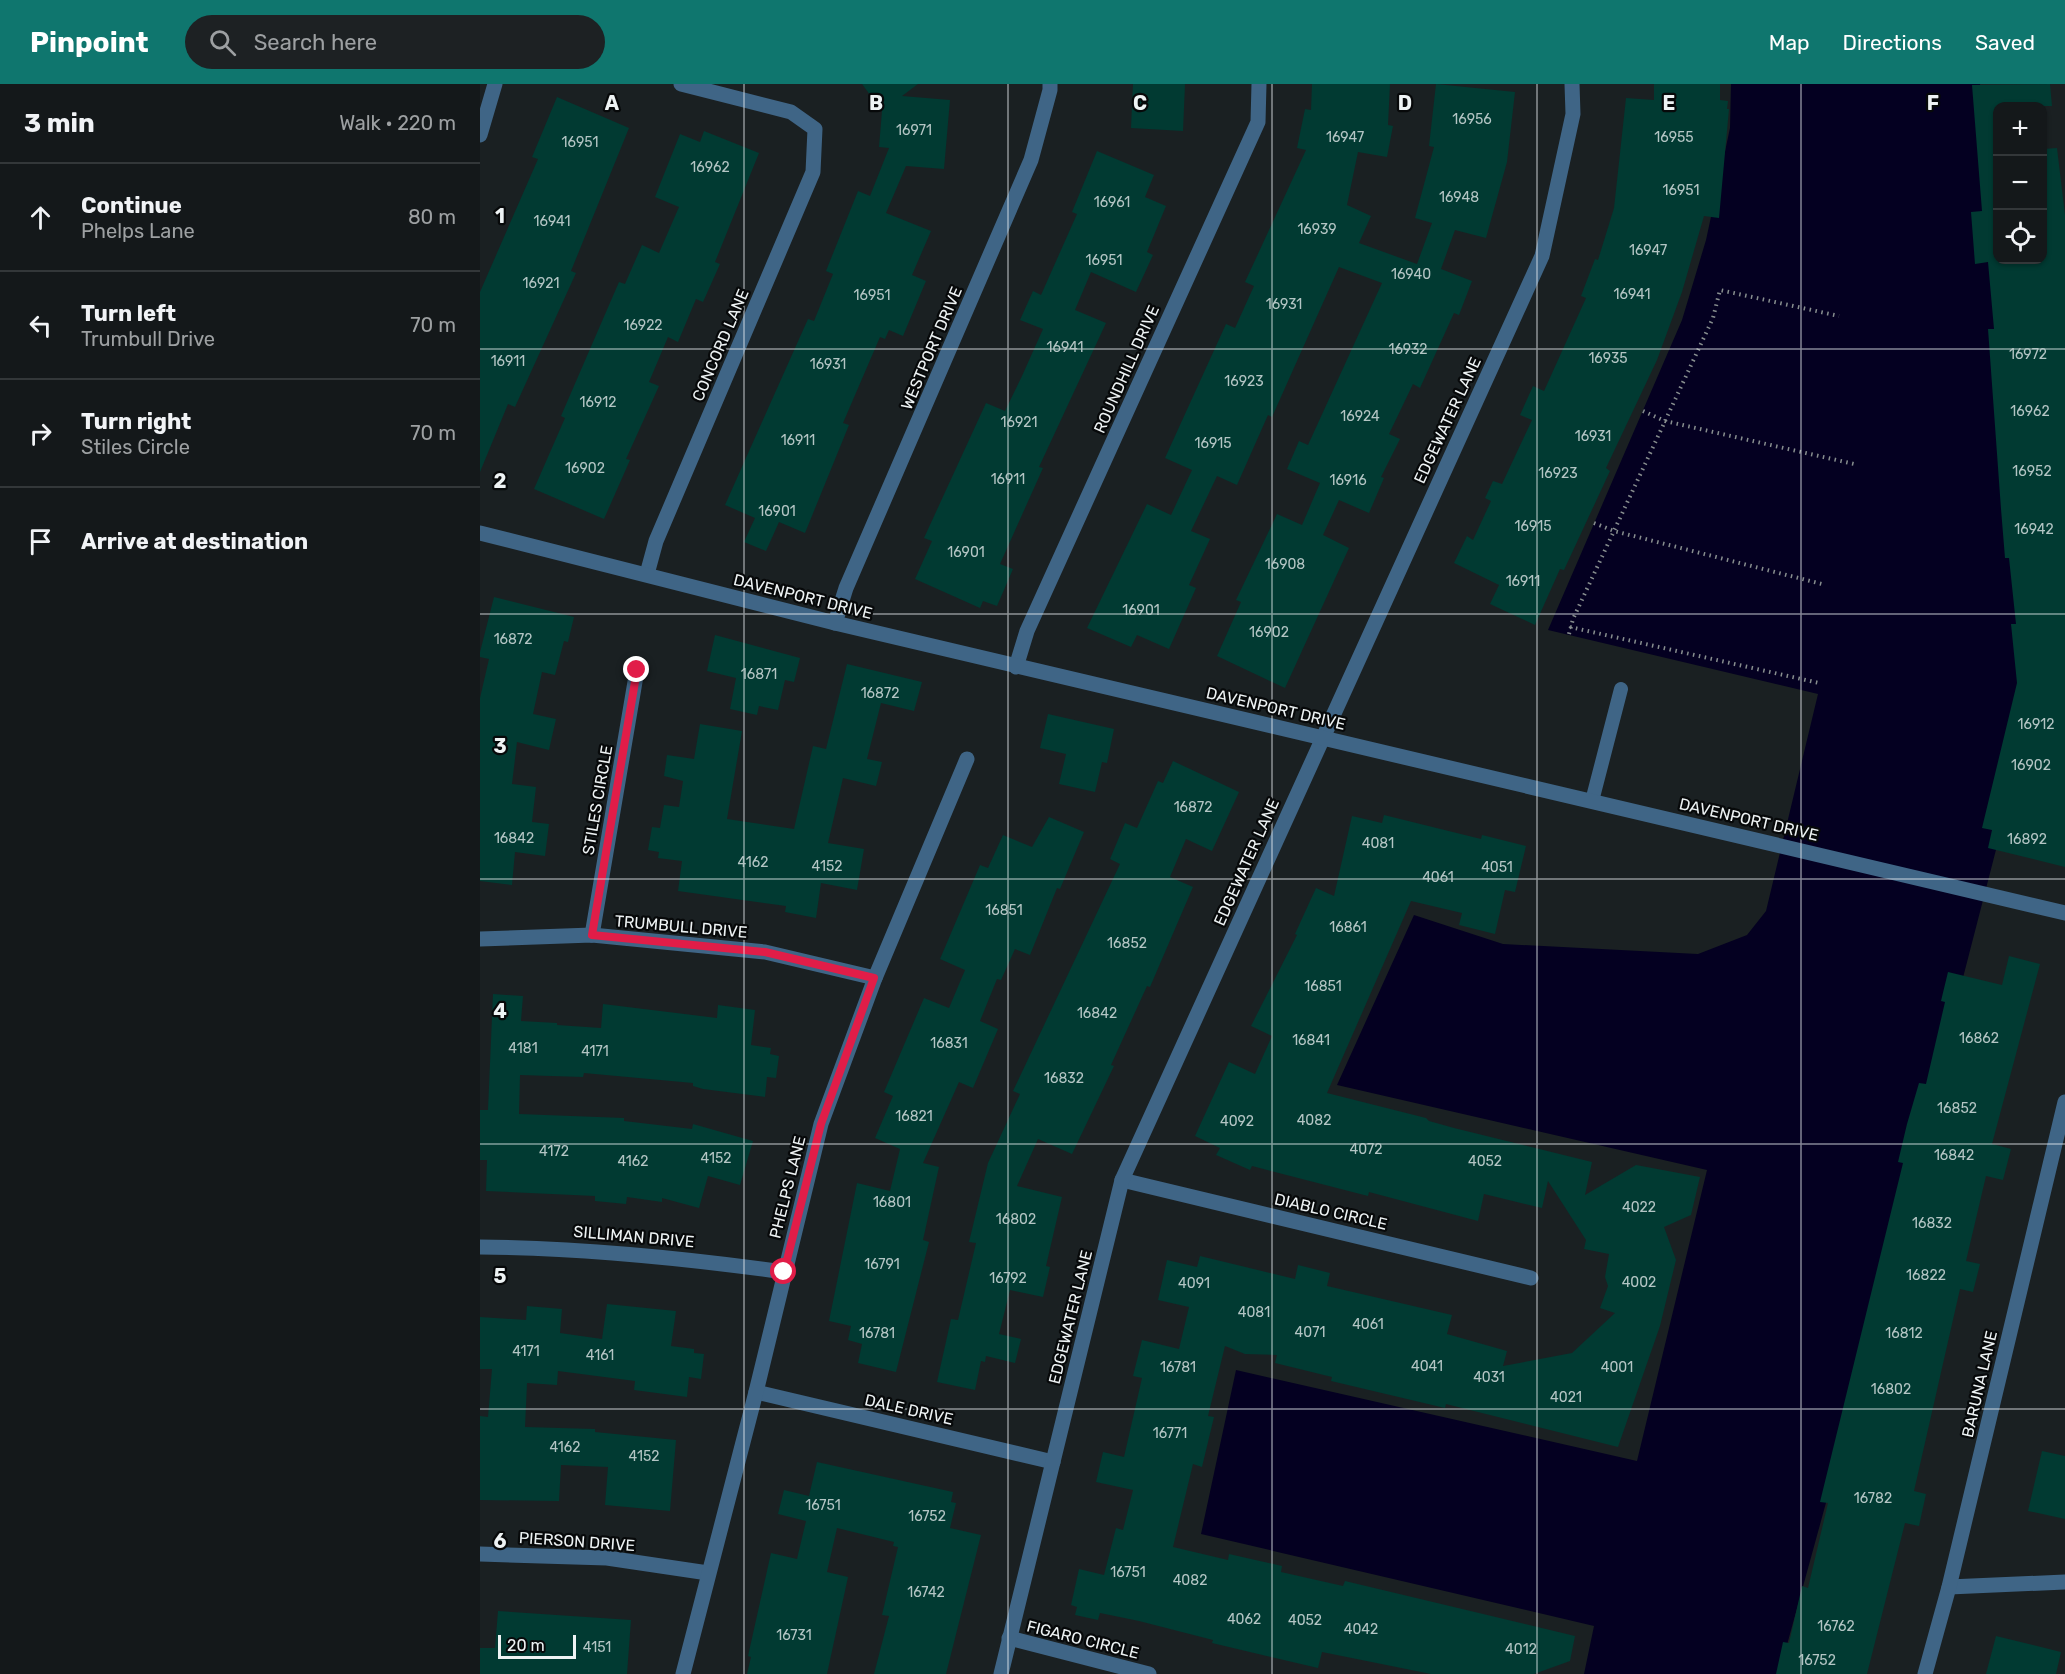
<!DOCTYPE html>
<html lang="en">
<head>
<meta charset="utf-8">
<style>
	body { margin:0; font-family:Rubik,sans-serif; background:#1d2123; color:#f1f3f6 }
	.controls { position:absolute; right:18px; top:18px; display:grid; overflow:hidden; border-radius:12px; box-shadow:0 2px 4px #0004 }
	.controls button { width:54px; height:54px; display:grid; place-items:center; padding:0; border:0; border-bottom:2px solid #333739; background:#14181a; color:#f1f3f6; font:30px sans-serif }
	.scale { position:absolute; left:18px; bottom:15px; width:78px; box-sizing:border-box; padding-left:6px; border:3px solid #eef3f4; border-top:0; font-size:16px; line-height:21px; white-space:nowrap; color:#eef3f4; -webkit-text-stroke:4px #07090a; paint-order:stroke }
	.stop { position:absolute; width:18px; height:18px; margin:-14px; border:4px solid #e11d48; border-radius:50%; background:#fff }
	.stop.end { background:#e11d48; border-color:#fff; box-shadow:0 2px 6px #0008 }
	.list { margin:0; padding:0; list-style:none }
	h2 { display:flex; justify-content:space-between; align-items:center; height:78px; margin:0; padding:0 24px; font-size:26px }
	h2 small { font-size:20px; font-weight:400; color:#9da0a2 }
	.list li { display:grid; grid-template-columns:39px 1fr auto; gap:18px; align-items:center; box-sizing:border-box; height:108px; padding:0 24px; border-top:2px solid #333739 }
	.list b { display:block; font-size:22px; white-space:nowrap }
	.list p { margin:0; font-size:20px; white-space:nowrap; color:#9da0a2 }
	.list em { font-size:20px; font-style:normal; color:#9da0a2 }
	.icon { flex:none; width:33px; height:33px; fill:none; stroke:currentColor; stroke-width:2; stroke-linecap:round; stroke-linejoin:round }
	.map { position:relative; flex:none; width:1585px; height:1590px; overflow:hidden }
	header { display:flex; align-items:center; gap:36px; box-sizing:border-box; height:84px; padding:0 30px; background:#0f766e; color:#fff }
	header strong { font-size:28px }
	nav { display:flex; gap:33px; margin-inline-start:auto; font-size:21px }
	.search { width:420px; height:54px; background:#1d2123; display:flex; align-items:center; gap:15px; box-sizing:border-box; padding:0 21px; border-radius:33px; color:#9da0a2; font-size:22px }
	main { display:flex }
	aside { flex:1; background:#14181a }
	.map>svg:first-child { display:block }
	.water { fill:#040021 }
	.building { fill:#013a32 }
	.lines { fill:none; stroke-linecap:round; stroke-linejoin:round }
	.path { stroke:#888e8f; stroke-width:4; stroke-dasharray:1.5 4.5; stroke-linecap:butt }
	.service { stroke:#3f6586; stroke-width:14 }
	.minor { stroke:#3f6586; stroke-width:15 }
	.tertiary { stroke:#3f6586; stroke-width:15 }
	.route { stroke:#e11d48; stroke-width:8 }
	.grid { fill:none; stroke:#eef3f4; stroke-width:1.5; stroke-opacity:0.55 }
	.labels { text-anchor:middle; stroke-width:4.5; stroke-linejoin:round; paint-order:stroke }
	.number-label { font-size:14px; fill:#b3c5c4 }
	.street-label { font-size:16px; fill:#eef3f4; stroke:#07090a }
	.grid-label { font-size:20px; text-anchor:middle; font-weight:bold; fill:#eef3f4; stroke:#07090a; stroke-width:4.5; stroke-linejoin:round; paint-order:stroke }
</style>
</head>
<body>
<header>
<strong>Pinpoint</strong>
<div class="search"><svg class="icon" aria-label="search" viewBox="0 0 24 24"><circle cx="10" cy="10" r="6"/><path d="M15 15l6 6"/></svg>Search here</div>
<nav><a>Map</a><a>Directions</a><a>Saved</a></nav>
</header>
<main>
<aside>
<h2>3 min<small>Walk · 220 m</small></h2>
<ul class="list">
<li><svg class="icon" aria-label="ahead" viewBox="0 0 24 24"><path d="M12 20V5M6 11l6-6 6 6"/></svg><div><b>Continue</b><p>Phelps Lane</p></div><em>80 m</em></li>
<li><svg class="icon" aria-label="left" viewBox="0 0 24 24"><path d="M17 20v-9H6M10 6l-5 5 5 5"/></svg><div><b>Turn left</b><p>Trumbull Drive</p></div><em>70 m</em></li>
<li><svg class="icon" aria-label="right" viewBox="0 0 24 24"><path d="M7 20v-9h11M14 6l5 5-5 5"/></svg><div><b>Turn right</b><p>Stiles Circle</p></div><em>70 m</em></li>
<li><svg class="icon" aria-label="arrive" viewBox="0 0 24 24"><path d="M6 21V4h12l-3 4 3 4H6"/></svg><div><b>Arrive at destination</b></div></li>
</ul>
</aside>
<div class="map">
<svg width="1585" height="1590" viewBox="0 0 1585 1590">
	<rect width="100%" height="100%" fill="#1a2022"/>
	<path class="water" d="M1251,0H1500L1558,603L1372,1324L1299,1590H1104L1114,1542L721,1450L756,1286L1157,1377L1227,1086L857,1001L934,831L1023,860L1218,870L1267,851L1286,827L1338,610L1068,546L1202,236L1226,156L1250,44Z"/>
	<g class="building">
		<path d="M382,0H438L422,12L470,16L464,85L426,82L406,129L451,147L432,191L446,197L423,252L409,246L405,255L400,253L363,339L369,341L325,449L299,438L286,467L264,458L275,434L245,421L328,235L334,237L353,190L346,187L378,107L390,112L409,64L399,63L402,27Z"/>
		<path d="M653,0H705L703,47L651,44Z"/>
		<path d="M832,0H910L908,41L913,42L907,73L878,68L867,121L891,132L879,159L937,180L952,139L935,134L954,63L949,62L956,0L1035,8L1027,78L1006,154L975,146L961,185L992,197L979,231L974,229L940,304L933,300L909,350L920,355L901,393L904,394L889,429L859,416L843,451L869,464L805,604L737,572L761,518L756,516L797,430L822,441L840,399L807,385L819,357L828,361L902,199L859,183L792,333L788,331L757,401L737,392L711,447L730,455L709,501L716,504L689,565L657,551L651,563L607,544L667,420L691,431L712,386L685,374L746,240L755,244L774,202L765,198L826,66L817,64L825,25L831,26Z"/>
		<path d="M1174,0H1240V16L1248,17L1247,25H1249L1239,134L1224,132L1202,208L1177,276L1126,384L1130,387L1084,486L1080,485L1055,541L1010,520L1019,501L974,479L987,452L993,456L1011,417L1005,414L1013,397L1022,400L1052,336L1040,331L1053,302L1064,307L1106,214L1101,212L1115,175L1118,176L1134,124L1146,14L1174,16Z"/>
		<path d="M1570,0L1572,22H1518V176H1563V65L1577,64L1585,131V783L1508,764L1512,746L1502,744L1537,599L1531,540H1536L1529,474H1525L1521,425L1508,245H1514L1508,178L1495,180L1491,128L1502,127L1492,1Z"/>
		<path d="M77,13L149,44L91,187L96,189L35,323L28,320L0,388V208L58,75L52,73Z"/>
		<path d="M224,47L279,69L235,178L240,180L223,218L216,215L198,258L188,253L169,298L179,302L146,375L150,376L124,435L54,405L85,334L81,332L139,198L145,200L162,161L179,169L199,123L175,113L200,50L220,58Z"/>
		<path d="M617,67L674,91L665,113L686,122L667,168L673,171L656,208L611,188L595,226L626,239L559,383L563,384L520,480L533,485L517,522L503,517L500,524L435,495L452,457L444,454L506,319L525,327L542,292L563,245L540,236L553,207L561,211L597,130L592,128Z"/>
		<path d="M14,513L94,533L88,558L84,557L75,591L62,588L53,630L76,635L69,666L37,658L32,700L56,703L52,738L69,740L65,772L35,768L32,801L0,797V614L9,575L0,573V568Z"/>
		<path d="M235,551L320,574L314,598L305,596L298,626L279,622L277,631L250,625L256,594L227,587Z"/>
		<path d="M367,580L442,598L434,627L401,619L387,675L402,678L396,702L363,694L348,759L384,765L377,806L341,799L336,834L305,828L306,822L198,807L202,777L178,774L179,768L168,766L172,743L180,744L184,721L199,723L203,697L184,692L187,671L214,675L220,640L262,647L247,735L314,745L333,662L346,665Z"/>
		<path d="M568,630L634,645L627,679L622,678L615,708L579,700L586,670L560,664Z"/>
		<path d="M693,677L759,708L732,767L706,755L690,793L713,803L670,903L667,902L631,981L634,982L592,1070L558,1055L537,1102L582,1113L566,1182L570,1183L563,1213L530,1206L519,1250L541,1255L535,1279L506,1272L505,1278L501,1277L495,1306L457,1298L471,1235L478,1236L496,1159L489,1158L508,1079L540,1010L533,1007L640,780L630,775L645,739L657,744L678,697L683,699Z"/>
		<path d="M904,731L1001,755L1002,751L1046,762L1035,808L1025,806L1015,850L979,841L982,829L931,817L847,1009L946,1034L949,1037L974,1044L1112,1078L1105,1111L1156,1081L1220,1093L1211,1131L1184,1143L1196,1176L1180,1242L1138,1363L966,1320L965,1324L851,1297L852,1293L795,1279L797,1271L765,1270L745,1262L728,1332L734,1333L722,1383L713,1380L693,1463L748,1476L749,1470L802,1482L801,1488L863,1502L865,1497L1095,1552L1090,1577L1054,1590H951L842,1568L838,1584L732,1559L733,1556L659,1537L620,1529L618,1536L595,1531L597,1523L591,1521L599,1485L624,1491L636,1444L643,1446L653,1406L616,1398L623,1368L644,1373L662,1294L653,1292L662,1256L699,1265L709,1223L678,1216L687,1176L717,1183L720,1172L815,1195L818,1181L850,1189L847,1202L972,1231L967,1250L1027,1267L1023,1282L1092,1269L1135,1229L1120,1224L1128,1202L1125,1193L1129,1170L1104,1165L1106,1156L1068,1097L1062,1124L1004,1110L998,1137L889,1108L888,1112L772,1082L770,1086L736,1071L740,1064L715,1052L749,978L775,990L792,952L771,942L817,851L815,850L836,804L854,812L872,732L902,739Z"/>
		<path d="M569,733L604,748L580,805L577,804L550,871L535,865L521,896L517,895L500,937L518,945L493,1004L479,998L443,1079L459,1083L443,1156L449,1158L416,1288L378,1279L382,1260L368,1256L371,1242L349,1237L377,1099L410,1107L420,1065L395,1054L413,1012L404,1008L444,914L469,924L485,886L460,875L500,781L508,784L523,751L552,763Z"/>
		<path d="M1529,872L1560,880L1512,1060L1531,1065L1523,1096L1506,1092L1486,1177L1500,1180L1493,1208L1480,1205L1434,1407L1446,1410L1439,1442L1425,1439L1387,1590H1296L1303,1558L1309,1559L1322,1502L1328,1504L1348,1419L1340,1418L1423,1079L1418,1078L1427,1040L1439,999L1446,1000L1465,918L1461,917L1468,888L1522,901Z"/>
		<path d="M13,910L43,912L41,937L77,939V941L121,944L123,920L237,934L238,921L275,926L271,961L291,964L290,970L299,972L296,994L287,993L285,1013L223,1005L213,1002V999L104,989L103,993L40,991L39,1030L144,1034V1037L212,1045L213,1040L273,1057L260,1101L228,1092L219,1124L182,1114V1118L147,1113L146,1120L115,1117V1112L6,1107L7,1076H0V1026H8Z"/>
		<path d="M127,1220L196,1227L191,1262L214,1265V1269L224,1270L221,1295L209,1293L207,1313L154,1306L155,1297L78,1287L77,1301L47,1299L45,1343L115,1345V1348L196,1356L190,1427L125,1421L128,1383L81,1381L79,1417L0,1416V1332L8,1333L12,1285H0V1233L46,1236L47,1222L82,1225L80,1249L122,1255Z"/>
		<path d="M1562,1367L1585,1372V1435L1548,1427Z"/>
		<path d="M337,1378L473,1408L471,1418L476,1419L470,1444L501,1451L466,1590H394L409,1532L402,1531L418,1463L413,1462L414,1458L357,1444L347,1488L368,1493L347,1590H267L271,1573L268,1572L291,1469L317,1475L326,1437L298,1430L304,1406L329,1412Z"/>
		<path d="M18,1527L151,1536L147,1590H0V1564H15Z"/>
		<path d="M1516,1552L1581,1568L1576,1590H1506Z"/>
	</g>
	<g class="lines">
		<g class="path">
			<path d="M1163,327L1185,337L1374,380"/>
			<path d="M1114,439L1134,447L1342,500"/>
			<path d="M1090,543L1339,599"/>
			<path d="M1089,550L1093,535L1233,234L1240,206L1359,232"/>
		</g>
		<path class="service" d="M1112,717L1141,605"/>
		<g class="minor">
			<path d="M0,51L15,0"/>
			<path d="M167,490L176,457L333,88L335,45L311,28L201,0"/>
			<path d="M355,539L366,504L551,76L570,6V0"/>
			<path d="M536,583L547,547L778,38L779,0"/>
			<path d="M112,851L157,586"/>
			<path d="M0,855L112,851L285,868L395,894"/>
			<path d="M642,1096L1051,1194"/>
			<path d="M0,1163C103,1164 203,1174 304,1188"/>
			<path d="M276,1308L573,1378"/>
			<path d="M0,1470L127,1474L228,1489"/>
			<path d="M1469,1503L1585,1498"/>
			<path d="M529,1554L669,1590"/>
			<path d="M203,1590L276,1308L341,1040L395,894L487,675"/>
			<path d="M521,1590L642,1096L1062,172L1093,30L1092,0"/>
			<path d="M1445,1590L1469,1503L1585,1018"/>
		</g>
		<path class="tertiary" d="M0,449L355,539L1585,829"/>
	</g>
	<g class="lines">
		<path class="route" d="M157,586L112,851L285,868L394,894L341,1040L304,1188"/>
	</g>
	<path class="grid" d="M264,0V1590M528,0V1590M792,0V1590M1057,0V1590M1321,0V1590M0,265H1585M0,530H1585M0,795H1585M0,1060H1585M0,1325H1585"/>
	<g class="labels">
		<g class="number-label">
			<text x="992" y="40">16956</text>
			<text x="434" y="51">16971</text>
			<text x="865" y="58">16947</text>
			<text x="1194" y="58">16955</text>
			<text x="100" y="63">16951</text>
			<text x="230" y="88">16962</text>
			<text x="1201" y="111">16951</text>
			<text x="979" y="118">16948</text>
			<text x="632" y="123">16961</text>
			<text x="72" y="142">16941</text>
			<text x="837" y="150">16939</text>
			<text x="1168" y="171">16947</text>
			<text x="624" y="181">16951</text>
			<text x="931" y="195">16940</text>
			<text x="61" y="204">16921</text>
			<text x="1152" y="215">16941</text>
			<text x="392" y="216">16951</text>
			<text x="804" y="225">16931</text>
			<text x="163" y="246">16922</text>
			<text x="585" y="268">16941</text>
			<text x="928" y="270">16932</text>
			<text x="1548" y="275">16972</text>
			<text x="1128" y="279">16935</text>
			<text x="28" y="282">16911</text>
			<text x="348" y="285">16931</text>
			<text x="764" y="302">16923</text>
			<text x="118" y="323">16912</text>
			<text x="1550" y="332">16962</text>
			<text x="880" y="337">16924</text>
			<text x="539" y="343">16921</text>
			<text x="1113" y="357">16931</text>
			<text x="318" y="361">16911</text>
			<text x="733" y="364">16915</text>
			<text x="105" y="389">16902</text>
			<text x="1552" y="392">16952</text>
			<text x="1078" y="394">16923</text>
			<text x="528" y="400">16911</text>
			<text x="868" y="401">16916</text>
			<text x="297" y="432">16901</text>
			<text x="1053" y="447">16915</text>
			<text x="1554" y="450">16942</text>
			<text x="486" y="473">16901</text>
			<text x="805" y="485">16908</text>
			<text x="1043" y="502">16911</text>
			<text x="661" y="531">16901</text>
			<text x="789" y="553">16902</text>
			<text x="33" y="560">16872</text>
			<text x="279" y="595">16871</text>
			<text x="400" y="614">16872</text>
			<text x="1556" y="645">16912</text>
			<text x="1551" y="686">16902</text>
			<text x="713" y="728">16872</text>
			<text x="34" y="759">16842</text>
			<text x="1547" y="760">16892</text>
			<text x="898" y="764">4081</text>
			<text x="273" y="783">4162</text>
			<text x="347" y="787">4152</text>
			<text x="1017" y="788">4051</text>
			<text x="958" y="798">4061</text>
			<text x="524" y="831">16851</text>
			<text x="868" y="848">16861</text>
			<text x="647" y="864">16852</text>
			<text x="843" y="907">16851</text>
			<text x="617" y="934">16842</text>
			<text x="1499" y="959">16862</text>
			<text x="831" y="961">16841</text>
			<text x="469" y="964">16831</text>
			<text x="43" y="969">4181</text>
			<text x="115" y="972">4171</text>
			<text x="584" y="999">16832</text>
			<text x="1477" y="1029">16852</text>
			<text x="434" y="1037">16821</text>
			<text x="834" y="1041">4082</text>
			<text x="757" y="1042">4092</text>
			<text x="886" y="1070">4072</text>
			<text x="74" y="1072">4172</text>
			<text x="1474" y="1076">16842</text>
			<text x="236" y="1079">4152</text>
			<text x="153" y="1082">4162</text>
			<text x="1005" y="1082">4052</text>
			<text x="412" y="1123">16801</text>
			<text x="1159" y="1128">4022</text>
			<text x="536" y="1140">16802</text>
			<text x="1452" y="1144">16832</text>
			<text x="402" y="1185">16791</text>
			<text x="1446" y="1196">16822</text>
			<text x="528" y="1199">16792</text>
			<text x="1159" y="1203">4002</text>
			<text x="714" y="1204">4091</text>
			<text x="774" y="1233">4081</text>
			<text x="888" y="1245">4061</text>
			<text x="830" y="1253">4071</text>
			<text x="397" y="1254">16781</text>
			<text x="1424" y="1254">16812</text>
			<text x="46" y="1272">4171</text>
			<text x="120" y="1276">4161</text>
			<text x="947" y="1287">4041</text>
			<text x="698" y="1288">16781</text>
			<text x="1137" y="1288">4001</text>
			<text x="1009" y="1298">4031</text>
			<text x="1411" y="1310">16802</text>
			<text x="1086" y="1318">4021</text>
			<text x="690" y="1354">16771</text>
			<text x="85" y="1368">4162</text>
			<text x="164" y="1377">4152</text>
			<text x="1393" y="1419">16782</text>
			<text x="343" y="1426">16751</text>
			<text x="447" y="1437">16752</text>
			<text x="648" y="1493">16751</text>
			<text x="710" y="1501">4082</text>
			<text x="446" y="1513">16742</text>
			<text x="764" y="1540">4062</text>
			<text x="825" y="1541">4052</text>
			<text x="1356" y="1547">16762</text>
			<text x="881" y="1550">4042</text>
			<text x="314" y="1556">16731</text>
			<text x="117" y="1568">4151</text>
			<text x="1041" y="1570">4012</text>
			<text x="1337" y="1581">16752</text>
		</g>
		<g class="street-label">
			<text transform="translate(240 261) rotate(-67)" y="6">CONCORD LANE</text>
			<text transform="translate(451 264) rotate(-67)" y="6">WESTPORT DRIVE</text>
			<text transform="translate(646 285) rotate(-66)" y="6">ROUNDHILL DRIVE</text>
			<text transform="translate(967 336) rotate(-65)" y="6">EDGEWATER LANE</text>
			<text transform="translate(323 512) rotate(14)" y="6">DAVENPORT DRIVE</text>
			<text transform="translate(796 624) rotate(13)" y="6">DAVENPORT DRIVE</text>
			<text transform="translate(117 716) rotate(-80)" y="6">STILES CIRCLE</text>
			<text transform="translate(1269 735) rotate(13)" y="6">DAVENPORT DRIVE</text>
			<text transform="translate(766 778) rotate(-66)" y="6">EDGEWATER LANE</text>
			<text transform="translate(201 842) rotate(5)" y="6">TRUMBULL DRIVE</text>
			<text transform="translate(307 1103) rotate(-76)" y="6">PHELPS LANE</text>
			<text transform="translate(851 1127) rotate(13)" y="6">DIABLO CIRCLE</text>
			<text transform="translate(154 1152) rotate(5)" y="6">SILLIMAN DRIVE</text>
			<text transform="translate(590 1233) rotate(-76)" y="6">EDGEWATER LANE</text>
			<text transform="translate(1499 1300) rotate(-77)" y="6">BARUNA LANE</text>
			<text transform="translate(429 1325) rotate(13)" y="6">DALE DRIVE</text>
			<text transform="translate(97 1457) rotate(4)" y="6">PIERSON DRIVE</text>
			<text transform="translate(603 1555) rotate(14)" y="6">FIGARO CIRCLE</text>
		</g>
	</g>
	<g class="grid-label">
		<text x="132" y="26">A</text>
		<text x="396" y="26">B</text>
		<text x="660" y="26">C</text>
		<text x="925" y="26">D</text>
		<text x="1189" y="26">E</text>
		<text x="1453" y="26">F</text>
		<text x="20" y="139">1</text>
		<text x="20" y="404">2</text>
		<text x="20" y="669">3</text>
		<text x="20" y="934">4</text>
		<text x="20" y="1199">5</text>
		<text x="20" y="1464">6</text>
	</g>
</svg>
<div class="controls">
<button>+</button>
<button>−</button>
<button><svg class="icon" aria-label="locate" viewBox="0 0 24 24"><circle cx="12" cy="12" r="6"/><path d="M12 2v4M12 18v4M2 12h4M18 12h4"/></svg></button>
</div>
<div class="scale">20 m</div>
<div class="stop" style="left:304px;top:1188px"></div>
<div class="stop end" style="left:157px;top:586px"></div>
</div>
</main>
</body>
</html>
